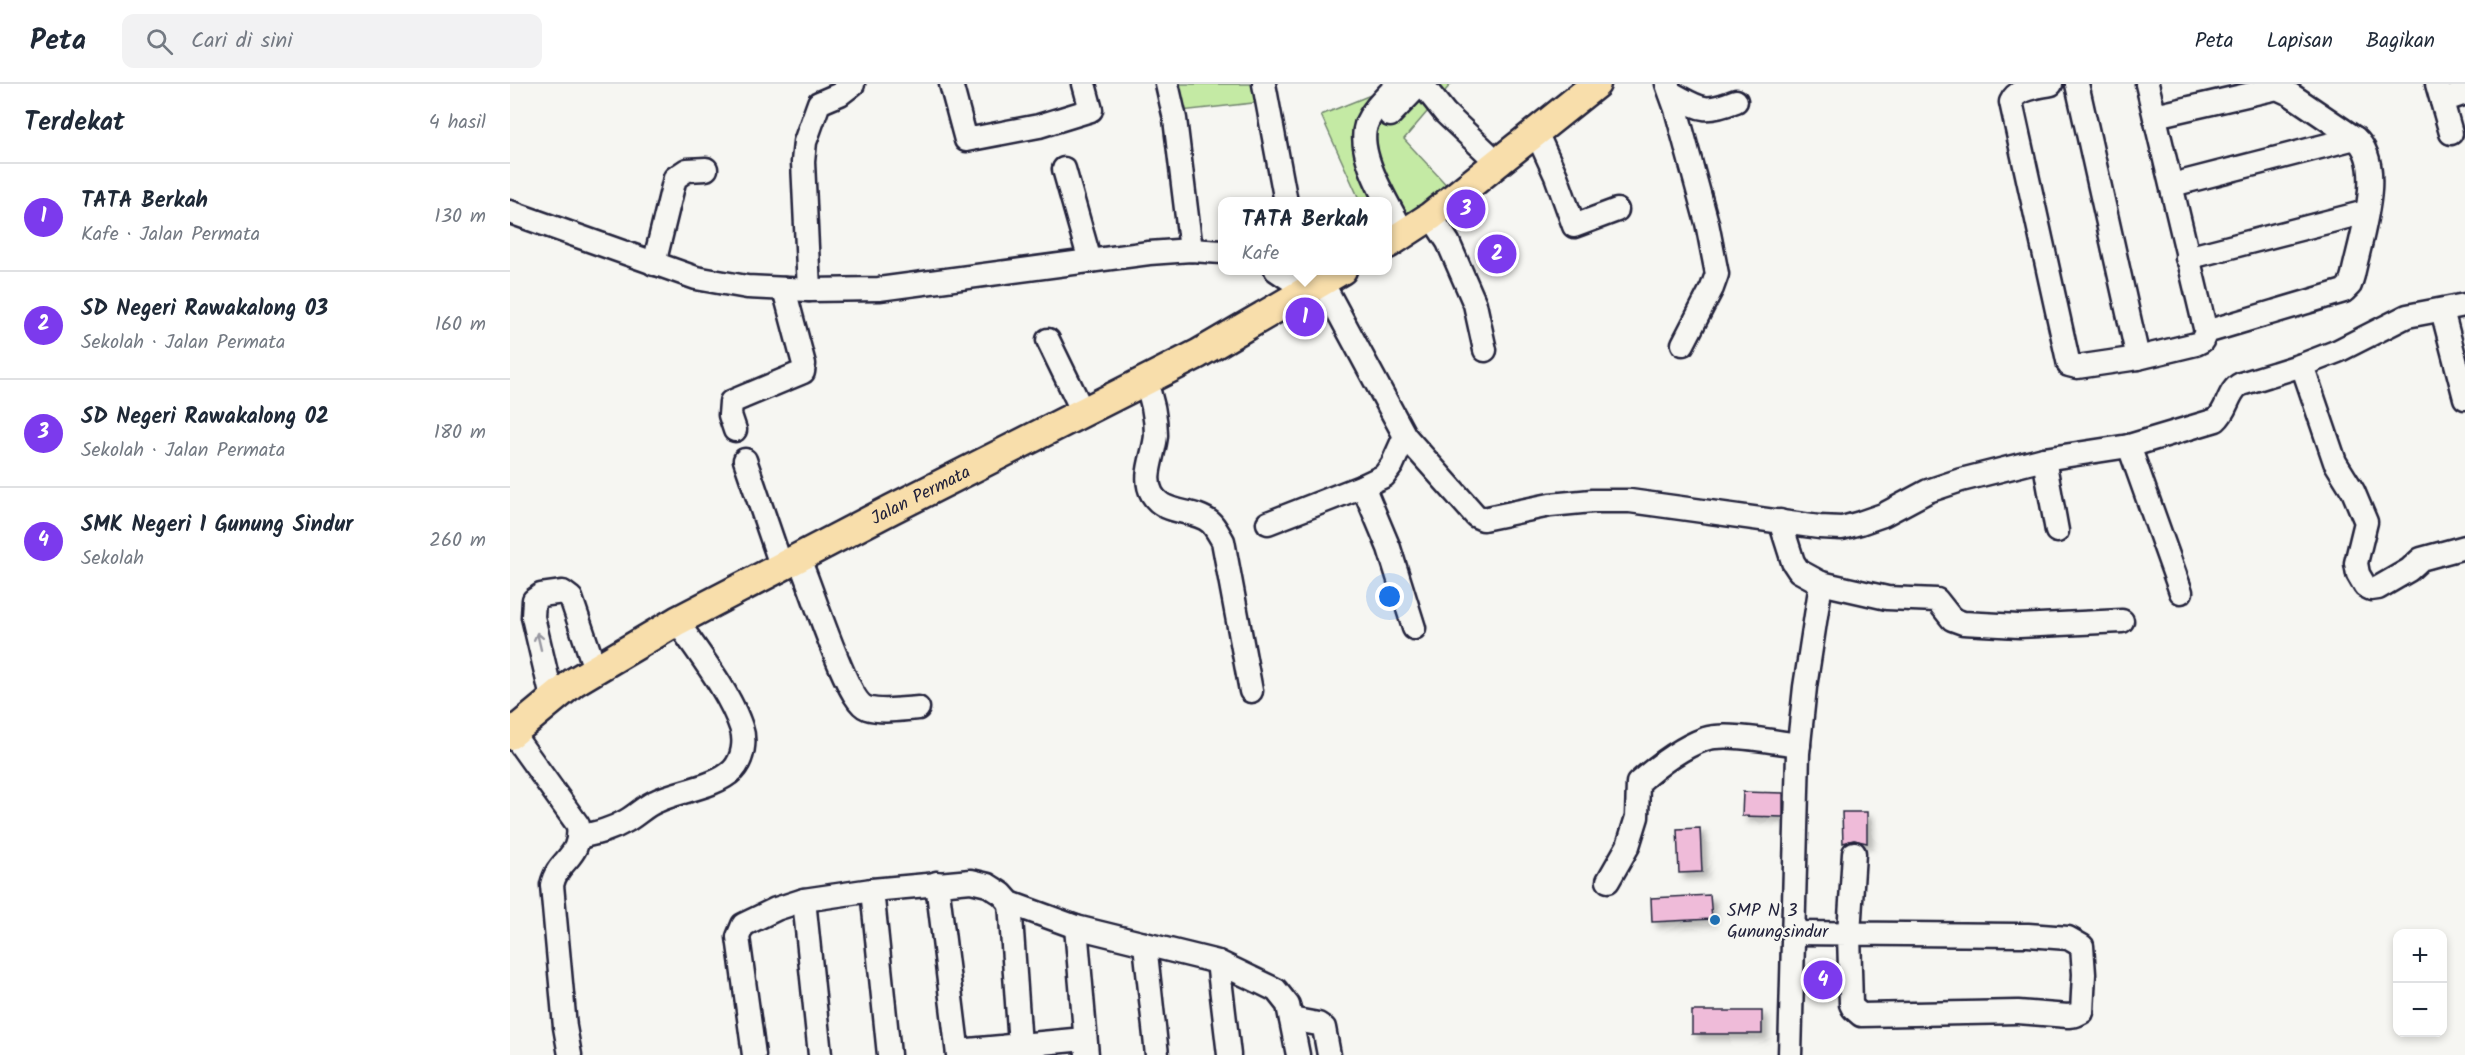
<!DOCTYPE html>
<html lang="id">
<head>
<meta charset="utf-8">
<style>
	body { margin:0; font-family:Kalam,sans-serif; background:#f2f2f3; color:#1f2937 }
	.controls { position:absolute; right:18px; bottom:18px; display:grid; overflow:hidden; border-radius:12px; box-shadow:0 3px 9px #0003 }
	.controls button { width:54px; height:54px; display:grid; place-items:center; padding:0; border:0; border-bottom:2px solid #e0e1e3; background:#fff; color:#1f2937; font:30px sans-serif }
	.you { position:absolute; left:880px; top:513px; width:21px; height:21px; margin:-15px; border:4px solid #fff; border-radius:50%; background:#1a73e8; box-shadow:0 0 0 9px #1a73e833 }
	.badge { display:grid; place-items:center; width:39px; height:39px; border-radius:50%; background:#7c3aed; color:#fff; font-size:20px; font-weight:700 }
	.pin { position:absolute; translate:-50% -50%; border:3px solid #fff; box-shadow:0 2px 6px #0006 }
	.popup { position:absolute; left:708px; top:113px; width:174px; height:78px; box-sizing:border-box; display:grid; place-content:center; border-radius:12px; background:#fff; filter:drop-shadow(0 2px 4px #0005); font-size:20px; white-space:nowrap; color:#747a83 }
	.popup b { font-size:22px; color:#1f2937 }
	.popup::after { content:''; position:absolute; left:50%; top:100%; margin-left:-12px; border:12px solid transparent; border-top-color:#fff }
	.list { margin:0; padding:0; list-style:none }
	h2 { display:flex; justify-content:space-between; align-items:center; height:78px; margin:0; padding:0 24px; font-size:26px }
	h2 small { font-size:20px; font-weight:400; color:#747a83 }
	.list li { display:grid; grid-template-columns:39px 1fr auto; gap:18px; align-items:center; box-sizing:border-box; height:108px; padding:0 24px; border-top:2px solid #e0e1e3 }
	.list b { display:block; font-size:22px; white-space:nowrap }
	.list p { margin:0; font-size:20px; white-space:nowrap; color:#747a83 }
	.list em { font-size:20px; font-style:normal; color:#747a83 }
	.icon { flex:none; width:33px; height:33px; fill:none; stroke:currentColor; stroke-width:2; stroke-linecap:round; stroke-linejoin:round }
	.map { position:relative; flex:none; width:1955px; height:971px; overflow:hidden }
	header { display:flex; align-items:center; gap:36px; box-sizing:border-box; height:84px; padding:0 30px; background:#fff; border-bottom:2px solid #e0e1e3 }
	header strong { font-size:28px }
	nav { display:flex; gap:33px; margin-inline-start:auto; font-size:21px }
	.search { width:420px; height:54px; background:#f2f2f3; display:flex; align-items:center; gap:15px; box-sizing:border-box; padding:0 21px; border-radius:12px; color:#747a83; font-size:22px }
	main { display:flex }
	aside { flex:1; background:#fff }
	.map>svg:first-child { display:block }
	.green { fill:#c4eaa4; stroke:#738670; stroke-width:1.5 }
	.building { fill:#efbbd9; stroke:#22223b; stroke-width:1.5; filter:url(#shadow) }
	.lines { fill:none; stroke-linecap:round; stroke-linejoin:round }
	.minor-casing { stroke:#22223b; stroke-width:27 }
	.major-casing { stroke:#22223b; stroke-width:33 }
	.minor { stroke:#f6f6f2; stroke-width:22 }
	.major { stroke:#f8deab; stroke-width:28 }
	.oneway { stroke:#9797a0 }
	.poi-dot { fill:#1f6fb2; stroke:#f6f6f2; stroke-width:2 }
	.labels { text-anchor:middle; stroke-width:4.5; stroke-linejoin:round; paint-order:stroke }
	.street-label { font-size:18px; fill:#22223b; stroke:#f6f6f2 }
	.poi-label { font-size:18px; fill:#22223b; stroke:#f6f6f2; text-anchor:start }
</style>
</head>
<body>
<header>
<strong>Peta</strong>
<div class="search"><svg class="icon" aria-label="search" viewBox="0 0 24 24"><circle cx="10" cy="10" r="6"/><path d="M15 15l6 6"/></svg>Cari di sini</div>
<nav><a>Peta</a><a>Lapisan</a><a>Bagikan</a></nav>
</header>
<main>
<aside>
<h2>Terdekat<small>4 hasil</small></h2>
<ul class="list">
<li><span class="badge">1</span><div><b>TATA Berkah</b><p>Kafe · Jalan Permata</p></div><em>130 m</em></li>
<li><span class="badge">2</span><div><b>SD Negeri Rawakalong 03</b><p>Sekolah · Jalan Permata</p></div><em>160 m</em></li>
<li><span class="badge">3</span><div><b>SD Negeri Rawakalong 02</b><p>Sekolah · Jalan Permata</p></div><em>180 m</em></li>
<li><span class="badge">4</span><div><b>SMK Negeri 1 Gunung Sindur</b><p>Sekolah</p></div><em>260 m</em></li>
</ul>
</aside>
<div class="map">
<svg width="1955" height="971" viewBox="0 0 1955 971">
	<defs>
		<filter id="shadow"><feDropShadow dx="5.5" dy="5.5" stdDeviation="3" flood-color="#0004"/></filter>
	</defs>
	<rect width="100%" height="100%" fill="#f6f6f2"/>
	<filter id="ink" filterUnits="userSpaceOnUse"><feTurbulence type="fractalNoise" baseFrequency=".0167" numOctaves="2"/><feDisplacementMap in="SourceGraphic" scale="12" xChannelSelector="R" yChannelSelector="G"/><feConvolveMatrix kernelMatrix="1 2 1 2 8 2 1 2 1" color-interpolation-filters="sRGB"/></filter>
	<g filter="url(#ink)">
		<g class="green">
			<path d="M664,0H757L761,17L671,27Z"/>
			<path d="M888,0H941L894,55L944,109L878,154V118L850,117L811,31Z"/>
		</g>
		<g class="building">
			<path d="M1233,708L1273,709V733L1232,732Z"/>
			<path d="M1332,728H1357V759L1344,756L1333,759Z"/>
			<path d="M1190,744L1192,788L1169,789L1167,745Z"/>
			<path d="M1200,811L1202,835L1142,838L1141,814Z"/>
			<rect x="1182" y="927" width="70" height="23"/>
		</g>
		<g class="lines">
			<defs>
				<g id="minor">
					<path d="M441,0L456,56L529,42L581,26L574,0"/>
					<path d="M657,0L665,35L681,166"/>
					<path d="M754,0L776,118"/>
					<path d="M888,0C877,12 861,26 856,41C846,72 880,122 894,150"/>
					<path d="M912,0L935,29L987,78"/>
					<path d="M1157,0L1166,25L1197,139L1207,190L1202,204L1173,260"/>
					<path d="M1541,0C1528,3 1507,4 1501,18L1559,281L1567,283L1628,274L1686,260L1692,257L1696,248L1834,207L1840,201L1843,191C1850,156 1877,80 1845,54L1780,10L1767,4L1645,32"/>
					<path d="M1567,0L1628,274"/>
					<path d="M1637,0L1696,248"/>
					<path d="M1927,0L1941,49"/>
					<path d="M1161,9C1191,25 1193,30 1226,17"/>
					<path d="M1932,17L1955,9"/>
					<path d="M880,31L910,0"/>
					<path d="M1026,48L1046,92L1064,142L1107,126"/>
					<path d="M554,85L580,177"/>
					<path d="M1662,101L1845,54"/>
					<path d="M0,128L186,194L237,203L299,206L369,205L639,169L681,166L712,168"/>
					<path d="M921,132L938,158L965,220L975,266"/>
					<path d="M1677,174L1856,128"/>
					<path d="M144,180L165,94L177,86L196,85"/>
					<path d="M766,186L797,207"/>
					<path d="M812,198L895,352L966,432L973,435L1040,421L1082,417H1120L1309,443L1332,444L1350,439L1373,431L1418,407L1451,396L1534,375L1619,362L1706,336C1718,326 1718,306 1731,300L1792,281L1828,267L1897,232L1955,221"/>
					<path d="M299,206L293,78L295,58L309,19L330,10L343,0"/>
					<path d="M1932,226L1955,314"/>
					<path d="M538,256L573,328"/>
					<path d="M1792,281L1825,378L1843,407L1856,438L1846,479L1848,490L1855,502L1861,505L1868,504L1899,486L1911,475L1955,463"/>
					<path d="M635,297C642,314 646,332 646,351C645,369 632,393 642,410C655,432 683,424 700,438C705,442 709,451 713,457L741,607"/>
					<path d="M225,346L220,331L221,318L293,288L294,280L274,205"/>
					<path d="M1619,362L1671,508"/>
					<path d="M1534,375L1547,447"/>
					<path d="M235,376L272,484"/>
					<path d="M853,402L879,464L904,544"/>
					<path d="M1270,437L1283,478L1289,487L1311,499L1295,603L1288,669L1280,971"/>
					<path d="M758,439L853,402L874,392L882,381L895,352"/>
					<path d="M289,475C301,501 336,617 357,624C373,629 392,625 408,624"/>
					<path d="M1311,499L1377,514L1427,516L1442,535L1453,539L1509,542L1612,537"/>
					<path d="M42,614L23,533L24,516L31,511L53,508L61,514L85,585"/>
					<path d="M2,649L68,741C72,775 48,774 42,801L55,943L60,971"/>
					<path d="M69,753C86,749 101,746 116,737C127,731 136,721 147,717C168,707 206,703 223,686C233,675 236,657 231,643C219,607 188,569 167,537"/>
					<path d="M1098,797L1118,762L1127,733L1128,699C1147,682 1170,664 1195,655C1216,648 1265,658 1289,661"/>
					<path d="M427,799L448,971"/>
					<path d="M362,806L379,971"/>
					<path d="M294,816L310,971"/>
					<path d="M500,819L510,961"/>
					<path d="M566,843L577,971"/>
					<path d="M1283,849L1518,851L1558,854L1572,862L1574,890L1572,928L1566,931L1558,932L1508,928L1351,931L1343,924L1341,920L1339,850L1344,769"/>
					<path d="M635,860L647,971"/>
					<path d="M708,878L719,971"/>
					<path d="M781,935L808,940L814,944L819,971"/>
					<path d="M448,967L574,955"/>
					<path d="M244,971L228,853L233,841L266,825L294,816L362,806L461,797L478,801L492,810L500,819L566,843L708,878L766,906L778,921L788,971"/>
				</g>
				<g id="major">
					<path d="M878,160L921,132L1086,0"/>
					<path id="s1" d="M0,651L64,598L167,537L382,425L688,270L832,186"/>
				</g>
			</defs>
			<use href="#minor" class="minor-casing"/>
			<use href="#major" class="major-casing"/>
			<use href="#minor" class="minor"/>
			<use href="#major" class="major"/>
		</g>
		<defs><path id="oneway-shaft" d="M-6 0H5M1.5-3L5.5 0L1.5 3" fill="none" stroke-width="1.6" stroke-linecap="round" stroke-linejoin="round" transform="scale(1.5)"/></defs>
		<use class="oneway" href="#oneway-shaft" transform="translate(29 557) rotate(-103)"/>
	</g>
	<circle class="poi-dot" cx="1205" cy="836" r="6"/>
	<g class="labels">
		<g class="street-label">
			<text dy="6" stroke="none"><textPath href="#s1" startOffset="477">Jalan Permata</textPath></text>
		</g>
		<g class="poi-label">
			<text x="1217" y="832">SMP N 3<tspan x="1217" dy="21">Gunungsindur</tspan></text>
		</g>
	</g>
</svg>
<div class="controls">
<button>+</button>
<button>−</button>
</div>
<div class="you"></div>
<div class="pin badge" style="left:795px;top:233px">1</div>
<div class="popup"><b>TATA Berkah</b>Kafe</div>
<div class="pin badge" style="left:987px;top:170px">2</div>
<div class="pin badge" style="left:956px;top:125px">3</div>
<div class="pin badge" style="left:1313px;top:896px">4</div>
</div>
</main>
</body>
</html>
